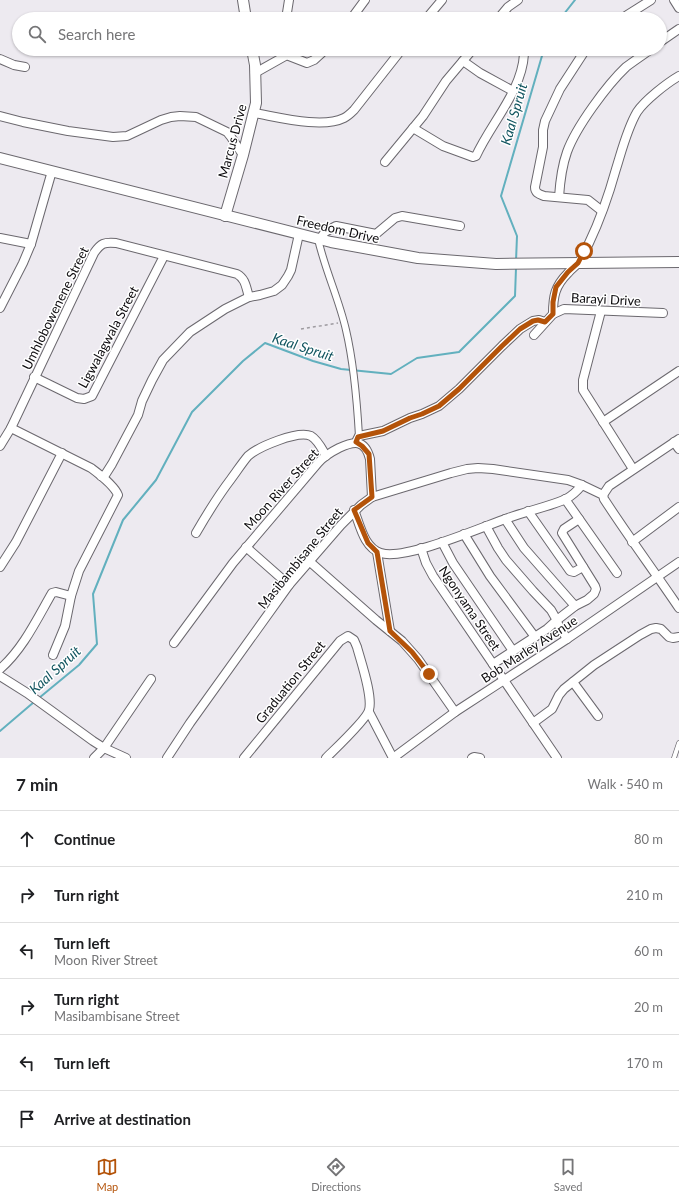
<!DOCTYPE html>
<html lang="en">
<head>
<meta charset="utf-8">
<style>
	body { margin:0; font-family:Lato,sans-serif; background:#f6f6f6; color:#202124 }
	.stop { position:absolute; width:12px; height:12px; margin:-9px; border:3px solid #b45309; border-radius:50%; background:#fff }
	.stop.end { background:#b45309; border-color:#fff; box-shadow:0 1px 4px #0008 }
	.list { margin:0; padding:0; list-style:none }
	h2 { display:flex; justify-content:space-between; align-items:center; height:52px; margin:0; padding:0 16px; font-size:17px }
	h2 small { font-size:13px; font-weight:400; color:#757577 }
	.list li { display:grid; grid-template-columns:26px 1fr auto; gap:12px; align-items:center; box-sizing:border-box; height:56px; padding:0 16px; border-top:1px solid #e0e0e0 }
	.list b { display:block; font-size:15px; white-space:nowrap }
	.list p { margin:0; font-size:13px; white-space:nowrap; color:#757577 }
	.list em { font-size:13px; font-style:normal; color:#757577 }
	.icon { flex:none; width:22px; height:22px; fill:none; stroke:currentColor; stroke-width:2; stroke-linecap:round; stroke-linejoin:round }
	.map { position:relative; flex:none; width:679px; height:758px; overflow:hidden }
	.search { position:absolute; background:#fff; box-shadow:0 1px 3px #0004; left:12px; right:12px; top:12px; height:44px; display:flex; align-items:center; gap:10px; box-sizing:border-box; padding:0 14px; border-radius:22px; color:#757577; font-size:15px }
	.sheet { height:388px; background:#fff }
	nav { display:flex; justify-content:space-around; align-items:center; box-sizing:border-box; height:56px; border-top:1px solid #e0e0e0; background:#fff; font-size:11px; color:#757577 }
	nav a { display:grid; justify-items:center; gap:2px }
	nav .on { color:#b45309 }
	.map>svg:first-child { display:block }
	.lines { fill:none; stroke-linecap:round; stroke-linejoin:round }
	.stream { stroke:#62b0be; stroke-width:2 }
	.service-casing { stroke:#6b686e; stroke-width:5.5 }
	.pedestrian-casing { stroke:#6b686e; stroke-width:8 }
	.minor-casing { stroke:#6b686e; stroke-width:10 }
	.tertiary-casing { stroke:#6b686e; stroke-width:12 }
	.path { stroke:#9e9ba0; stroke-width:1.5; stroke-dasharray:3 3; stroke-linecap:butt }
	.service { stroke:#fff; stroke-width:4 }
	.pedestrian { stroke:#fff; stroke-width:6 }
	.minor { stroke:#fff; stroke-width:8 }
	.tertiary { stroke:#fff; stroke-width:10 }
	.route { stroke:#b45309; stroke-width:5 }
	.labels { text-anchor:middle; stroke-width:3; stroke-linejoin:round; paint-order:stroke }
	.street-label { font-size:13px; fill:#0d0b0e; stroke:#fff }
	.water-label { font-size:14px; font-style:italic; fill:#125560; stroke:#fff }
</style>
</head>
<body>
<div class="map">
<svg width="679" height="758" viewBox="0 0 679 758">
	<rect width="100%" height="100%" fill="#edeaf0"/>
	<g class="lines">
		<g class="stream">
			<path d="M560,19L575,0"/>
			<path d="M516,261L517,236L501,196L544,49"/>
			<path d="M39,698L79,665L97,644L93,594L123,520L156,480L192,412L243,361L265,343L313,361L341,369L391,374L417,358L459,352L515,296L516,268"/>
			<path d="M0,731L34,702"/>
		</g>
		<defs>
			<path id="service" d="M674,758L679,743"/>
			<path id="pedestrian" d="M318,239C325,270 339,299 346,330C354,364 357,401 359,436"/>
			<g id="minor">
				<path d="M674,0L679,8"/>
				<path d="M286,19L289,0"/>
				<path d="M351,19L365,0"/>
				<path d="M426,19L442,0"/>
				<path d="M498,19L508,7L518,0"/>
				<path d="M621,19L651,0"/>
				<path d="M660,42L679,29"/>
				<path d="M284,49L287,55L289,56L307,63L314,60L326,49"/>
				<path d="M586,49L560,89L545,121L543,130V147L535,187C535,193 539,194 544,196L588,200L602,211"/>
				<path d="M0,59L14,65L25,67"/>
				<path d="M463,61L480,73L513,91"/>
				<path d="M255,73L287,55"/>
				<path d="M254,113C278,117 322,129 344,118C348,116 351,113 354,110L402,49"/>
				<path d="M0,116L23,122L68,131L113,137L127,136L161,120L171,117L180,116L196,117L227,132L231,137L243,155"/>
				<path d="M413,128L443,146L473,157L476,156C491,123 522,91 524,54"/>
				<path d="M385,162L423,116L446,81L473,49"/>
				<path d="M559,197C560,182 562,166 567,152C576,127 607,85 626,67C634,61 643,55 651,49"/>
				<path d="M0,238L31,244"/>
				<path d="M320,239L325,232L336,226L376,234L395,218L402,216L460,226"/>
				<path d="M0,308L23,263L31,244L52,171"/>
				<path d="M601,311L583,380V390L633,469"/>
				<path d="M553,314C553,296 555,286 568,273C571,269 576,266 579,262C583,256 586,249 589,243C600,220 609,194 616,169C622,150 627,129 637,112C645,100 667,83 679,76"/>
				<path d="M534,335L553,314L564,309L663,313"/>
				<path d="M34,377L77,398L84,399L92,396L164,256"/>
				<path d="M603,422L679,371"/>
				<path d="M11,428L91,468C99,474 114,485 118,495L79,571L71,596L65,626L53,655"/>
				<path d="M356,442L359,436L383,431L410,418L422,414L439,406L459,389L502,346L520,329L533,321L539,320L545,322"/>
				<path d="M674,442L679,449"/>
				<path d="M0,446L11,428L94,253C101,243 104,242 116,243L237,274C246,279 246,288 249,297"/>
				<path d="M101,476L105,475L112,464L138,415L142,401L152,380L163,360L190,332L225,309L249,297L260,295L274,291L282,285L288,276L291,270L299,234"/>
				<path d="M603,495L609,486L679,439"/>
				<path d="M565,499L617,573"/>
				<path d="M354,510C360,525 364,548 381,553C404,561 482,527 508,518C527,511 548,507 566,499C573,495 578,490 582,485"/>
				<path d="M528,511L570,571L574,572L583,567"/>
				<path d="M505,519L524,548L575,606"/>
				<path d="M486,526L498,548L506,560L533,591L551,610L555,617L559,626L567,639"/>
				<path d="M196,533C207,514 218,496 231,479C237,471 242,463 248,456C258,447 298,430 311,436C318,440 322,449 326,456"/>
				<path d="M464,534L490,576L535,637"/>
				<path d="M442,542L453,563L513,651"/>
				<path d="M632,542L679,507"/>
				<path d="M246,547L289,585"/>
				<path d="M421,548L426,563L433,576L557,758"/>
				<path d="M377,552L390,631"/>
				<path d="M309,561L376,620L402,641L418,659L455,712"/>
				<path d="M0,567L16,542L62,453"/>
				<path d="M174,643L233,563L318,463C324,456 331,452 339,448C354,441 365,439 370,459L372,497"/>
				<path d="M493,664L547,629L557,620L575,606L587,600L594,594L596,589L595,586L562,533L564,529L579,519"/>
				<path d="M0,669C23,649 37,619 52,593L56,592L71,596"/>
				<path d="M0,676L27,693L93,741L104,748L126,758"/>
				<path d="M573,682L598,716"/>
				<path d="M369,712L393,758"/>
				<path d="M533,723L552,709L559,695L564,689L594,665L640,635L651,629L656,628L661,629L669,637L673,638L679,637"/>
				<path d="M94,758L104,748L151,679"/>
				<path d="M167,758L190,723L289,585L341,525L361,505L372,497L451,473L467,469L478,468L493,469L568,480L582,485L603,495L604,499C628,536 654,571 679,608"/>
				<path d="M244,758L340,641L348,636L354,640L357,647C361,662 373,696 369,710C367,719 335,749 326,758"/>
				<path d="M393,758L455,712L567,639L679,562"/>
				<path d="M472,758L474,757L480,758"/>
			</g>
			<g id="tertiary">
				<path d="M243,0L246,19"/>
				<path d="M0,158L331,242L418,258L496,264L679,262"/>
				<path d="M225,216L243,155L256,103L255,65L252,49"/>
			</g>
		</defs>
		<use href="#service" class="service-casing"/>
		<use href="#pedestrian" class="pedestrian-casing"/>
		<use href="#minor" class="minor-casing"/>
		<use href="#tertiary" class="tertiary-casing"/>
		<path class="path" d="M301,329L338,323"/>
		<use href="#service" class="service"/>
		<use href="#pedestrian" class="pedestrian"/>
		<use href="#minor" class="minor"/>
		<use href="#tertiary" class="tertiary"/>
	</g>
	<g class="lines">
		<path class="route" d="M429,674L412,652L390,631L377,552L368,543L354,510L372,497L369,454L362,446L356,442L358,437L383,431L410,418L422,414L439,406L459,389L502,346L520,329L533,321L538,320L545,322L553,314V302L556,287L568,272L578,263L584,251"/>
	</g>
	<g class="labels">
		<g class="street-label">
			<text transform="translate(232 141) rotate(-75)" y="5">Marcus Drive</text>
			<text transform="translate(338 229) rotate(13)" y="5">Freedom Drive</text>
			<text transform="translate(606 299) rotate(3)" y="5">Barayi Drive</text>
			<text transform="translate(55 308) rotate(-64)" y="5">Umhlobowenene Street</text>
			<text transform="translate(108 337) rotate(-62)" y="5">Ligwalagwala Street</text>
			<text transform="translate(281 489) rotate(-48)" y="5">Moon River Street</text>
			<text transform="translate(300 558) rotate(-51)" y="5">Masibambisane Street</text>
			<text transform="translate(470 608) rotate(56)" y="5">Ngonyama Street</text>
			<text transform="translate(529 649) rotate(-33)" y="5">Bob Marley Avenue</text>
			<text transform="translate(290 682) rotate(-51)" y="5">Graduation Street</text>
		</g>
		<g class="water-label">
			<text transform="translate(514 114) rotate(-74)" y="5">Kaal Spruit</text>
			<text transform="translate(303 347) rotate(18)" y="5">Kaal Spruit</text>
			<text transform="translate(55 670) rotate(-42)" y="5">Kaal Spruit</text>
		</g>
	</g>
</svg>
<div class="stop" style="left:584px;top:251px"></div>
<div class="stop end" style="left:429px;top:674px"></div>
<div class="search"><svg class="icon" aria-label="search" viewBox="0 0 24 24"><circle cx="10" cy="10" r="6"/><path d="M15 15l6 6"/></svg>Search here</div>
</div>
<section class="sheet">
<h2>7 min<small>Walk · 540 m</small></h2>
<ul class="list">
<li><svg class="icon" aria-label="ahead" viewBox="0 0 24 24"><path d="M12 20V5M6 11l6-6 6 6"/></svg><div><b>Continue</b></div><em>80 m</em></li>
<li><svg class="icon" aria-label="right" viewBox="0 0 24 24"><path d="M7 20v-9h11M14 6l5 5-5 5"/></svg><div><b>Turn right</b></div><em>210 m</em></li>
<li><svg class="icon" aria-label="left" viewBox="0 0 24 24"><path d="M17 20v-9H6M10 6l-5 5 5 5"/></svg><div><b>Turn left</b><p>Moon River Street</p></div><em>60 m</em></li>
<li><svg class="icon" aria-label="right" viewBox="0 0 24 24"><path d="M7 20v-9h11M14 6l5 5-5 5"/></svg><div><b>Turn right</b><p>Masibambisane Street</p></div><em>20 m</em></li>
<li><svg class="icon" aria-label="left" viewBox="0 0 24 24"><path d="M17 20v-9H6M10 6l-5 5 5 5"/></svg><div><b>Turn left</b></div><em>170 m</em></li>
<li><svg class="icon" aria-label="arrive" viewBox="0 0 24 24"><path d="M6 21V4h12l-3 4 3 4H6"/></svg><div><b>Arrive at destination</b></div></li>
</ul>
</section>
<nav>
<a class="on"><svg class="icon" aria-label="map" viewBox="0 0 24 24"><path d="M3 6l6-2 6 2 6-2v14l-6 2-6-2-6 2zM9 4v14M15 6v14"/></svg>Map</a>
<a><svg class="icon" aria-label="directions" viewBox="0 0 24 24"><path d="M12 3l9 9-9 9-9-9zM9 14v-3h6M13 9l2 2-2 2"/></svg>Directions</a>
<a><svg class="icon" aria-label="saved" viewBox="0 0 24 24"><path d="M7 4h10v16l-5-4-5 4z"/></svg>Saved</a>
</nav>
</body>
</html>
